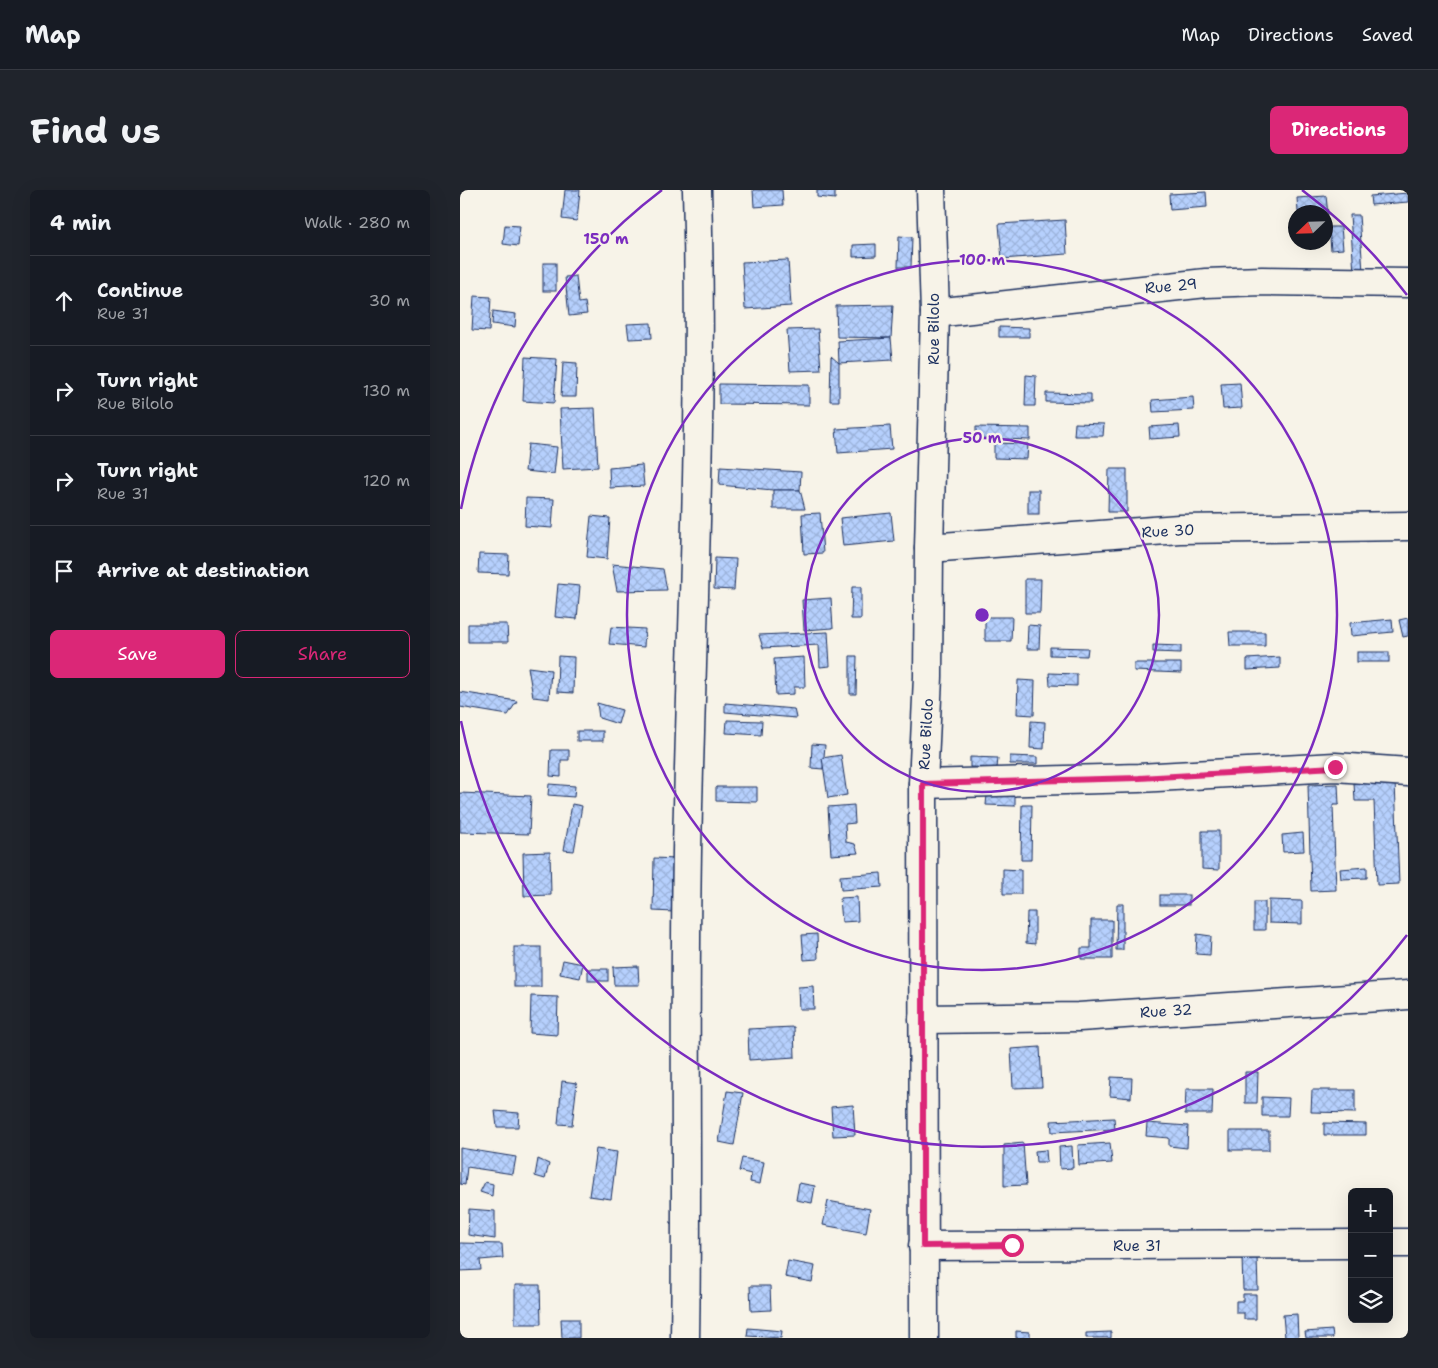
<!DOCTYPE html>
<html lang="en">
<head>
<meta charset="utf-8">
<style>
	body { margin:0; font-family:"Shantell Sans",sans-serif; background:#20242c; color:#f1f3f6 }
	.controls { position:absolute; right:15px; bottom:15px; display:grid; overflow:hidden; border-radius:8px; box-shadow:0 5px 20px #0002 }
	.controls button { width:45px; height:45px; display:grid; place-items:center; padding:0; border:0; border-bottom:1px solid #363941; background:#171b24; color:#f1f3f6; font:25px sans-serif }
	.compass { position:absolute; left:828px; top:15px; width:45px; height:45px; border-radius:50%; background:#171b24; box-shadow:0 5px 20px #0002; rotate:247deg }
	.stop { position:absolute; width:15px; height:15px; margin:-11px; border:4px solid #db2777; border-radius:50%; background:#fff }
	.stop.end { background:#db2777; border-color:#fff; box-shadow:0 1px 5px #0008 }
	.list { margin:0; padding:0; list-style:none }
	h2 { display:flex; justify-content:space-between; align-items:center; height:65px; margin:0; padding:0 20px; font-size:21px }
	h2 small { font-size:16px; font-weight:400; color:#9ea1a6 }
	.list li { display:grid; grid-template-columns:32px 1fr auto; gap:15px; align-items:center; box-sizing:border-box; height:90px; padding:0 20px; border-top:1px solid #363941 }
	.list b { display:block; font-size:19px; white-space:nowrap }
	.list p { margin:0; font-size:16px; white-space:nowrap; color:#9ea1a6 }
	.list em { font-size:16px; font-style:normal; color:#9ea1a6 }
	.actions { display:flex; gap:10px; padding:15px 20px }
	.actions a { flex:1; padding:11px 0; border:1px solid #db2777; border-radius:8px; text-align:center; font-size:18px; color:#db2777 }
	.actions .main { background:#db2777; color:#fff }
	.icon { flex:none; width:28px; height:28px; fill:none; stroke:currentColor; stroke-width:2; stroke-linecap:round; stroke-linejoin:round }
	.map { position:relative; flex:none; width:948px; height:1148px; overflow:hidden; border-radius:8px }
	header { display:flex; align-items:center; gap:30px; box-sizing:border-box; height:70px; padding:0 25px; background:#171b24; border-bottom:1px solid #363941 }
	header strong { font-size:24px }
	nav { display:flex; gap:28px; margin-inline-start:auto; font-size:18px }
	.intro { display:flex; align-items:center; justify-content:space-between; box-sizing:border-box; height:120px; padding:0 30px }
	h1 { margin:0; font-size:35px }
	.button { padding:12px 22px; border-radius:8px; background:#db2777; color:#fff; font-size:18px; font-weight:700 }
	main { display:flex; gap:30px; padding:0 30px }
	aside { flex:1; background:#171b24; border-radius:8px; box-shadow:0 5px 20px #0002 }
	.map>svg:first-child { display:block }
	.building { fill:url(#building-cross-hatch); stroke:#1b2f5e }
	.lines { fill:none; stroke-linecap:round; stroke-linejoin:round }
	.minor-casing { stroke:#1b2f5e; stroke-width:31 }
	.minor { stroke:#f7f3e8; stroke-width:28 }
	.route { stroke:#db2777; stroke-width:6 }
	.ring { fill:none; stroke:#7b2cbf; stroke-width:2.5 }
	.labels { text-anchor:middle; stroke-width:4.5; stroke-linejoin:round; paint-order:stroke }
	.street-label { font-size:15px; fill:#1b2f5e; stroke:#f7f3e8 }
	.centre { fill:#7b2cbf; stroke:#f7f3e8; stroke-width:2.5 }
	.ring-label { font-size:15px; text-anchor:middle; font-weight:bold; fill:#7b2cbf; stroke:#f7f3e8; stroke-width:4.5; stroke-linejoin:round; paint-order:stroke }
</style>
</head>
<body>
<header>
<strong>Map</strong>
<nav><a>Map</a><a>Directions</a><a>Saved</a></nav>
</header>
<div class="intro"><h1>Find us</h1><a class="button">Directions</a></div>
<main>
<aside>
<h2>4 min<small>Walk · 280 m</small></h2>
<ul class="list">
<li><svg class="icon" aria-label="ahead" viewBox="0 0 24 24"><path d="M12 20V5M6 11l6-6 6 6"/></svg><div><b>Continue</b><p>Rue 31</p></div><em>30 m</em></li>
<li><svg class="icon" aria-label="right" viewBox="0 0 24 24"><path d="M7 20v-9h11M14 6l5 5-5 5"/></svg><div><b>Turn right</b><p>Rue Bilolo</p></div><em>130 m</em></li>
<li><svg class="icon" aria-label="right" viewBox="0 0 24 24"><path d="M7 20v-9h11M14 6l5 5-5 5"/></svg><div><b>Turn right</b><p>Rue 31</p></div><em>120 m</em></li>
<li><svg class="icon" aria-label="arrive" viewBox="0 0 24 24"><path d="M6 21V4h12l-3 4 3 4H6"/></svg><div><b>Arrive at destination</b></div></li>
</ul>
<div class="actions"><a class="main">Save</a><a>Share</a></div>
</aside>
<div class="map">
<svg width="948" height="1148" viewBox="0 0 948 1148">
	<defs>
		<pattern id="building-cross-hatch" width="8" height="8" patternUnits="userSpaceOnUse" patternTransform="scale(1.25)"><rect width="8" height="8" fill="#b6d0fd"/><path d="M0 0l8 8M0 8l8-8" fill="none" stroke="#9cb3db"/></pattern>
	</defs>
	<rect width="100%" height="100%" fill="#f7f3e8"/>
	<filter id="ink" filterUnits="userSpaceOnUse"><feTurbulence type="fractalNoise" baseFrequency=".02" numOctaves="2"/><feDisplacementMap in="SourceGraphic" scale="10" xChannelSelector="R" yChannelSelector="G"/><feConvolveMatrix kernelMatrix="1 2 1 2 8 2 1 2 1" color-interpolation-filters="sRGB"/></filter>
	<g filter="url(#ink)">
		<g class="building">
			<path d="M105,0H120L117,31L102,29Z"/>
			<path d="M293,0H322L323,15L294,17Z"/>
			<path d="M357,0H375V9L357,7Z"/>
			<path d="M746,2L747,17L710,20L709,4Z"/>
			<path d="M948,3V12L911,15L910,6Z"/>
			<path d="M866,6L868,25L866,22H838L837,8Z"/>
			<path d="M890,25H899L903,82L894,83Z"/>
			<path d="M605,30L607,64L542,69L539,34Z"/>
			<path d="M45,35L60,36L58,56L43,54Z"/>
			<path d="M869,37H881L883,59L871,60Z"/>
			<path d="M439,46L452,47L451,77H438Z"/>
			<path d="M416,54V66L393,67V55Z"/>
			<path d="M328,70L331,116L285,119L282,72Z"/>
			<rect x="83" y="73" width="13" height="28"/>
			<path d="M116,86L119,113L125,112L127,124L109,126L105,87Z"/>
			<path d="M14,106L31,107L29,141L12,140Z"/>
			<path d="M433,115L431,148L377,147L376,116Z"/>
			<path d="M33,121L56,124L55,137L32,134Z"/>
			<path d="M191,133L192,148L169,149L167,134Z"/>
			<path d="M539,137L569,138V147H539Z"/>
			<path d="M358,139L361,180L330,181L327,140Z"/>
			<path d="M431,148L433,170L379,173L378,151Z"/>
			<path d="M371,166L379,173V211H370Z"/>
			<path d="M65,167L97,169L94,213L63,211Z"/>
			<path d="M103,172L117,173L116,207H101Z"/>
			<path d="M566,185L576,186L575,216H565Z"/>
			<path d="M780,193L782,218L763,219L761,194Z"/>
			<path d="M259,194L349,195V215L259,214Z"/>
			<path d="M586,203L631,204V213L586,212Z"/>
			<path d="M733,207L734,220L693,222L692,210Z"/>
			<path d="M135,218L138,277L103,279L100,219Z"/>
			<path d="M615,233L644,234L643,246H614Z"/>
			<path d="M719,235L720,247L690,249L689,237Z"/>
			<path d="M430,236L432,259L378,263L376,239Z"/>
			<path d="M516,237L570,238V250L516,248Z"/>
			<path d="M534,253L568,254L567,269L534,268Z"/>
			<path d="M68,254L97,257L94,284L65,281Z"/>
			<path d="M182,275L184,296L150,298L149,278Z"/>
			<path d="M260,277L341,282L340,300H313L259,295Z"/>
			<path d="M649,279H667V322H648Z"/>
			<path d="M313,300H340L345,319H313Z"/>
			<rect x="568" y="300" width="11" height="24"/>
			<path d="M66,308L94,309L92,338L65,336Z"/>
			<path d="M360,323L363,363L344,364L342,324Z"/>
			<path d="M431,323L434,351L383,356L380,328Z"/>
			<path d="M131,326L150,328L147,369L127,367Z"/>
			<path d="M19,364L49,365L48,384L18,383Z"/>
			<path d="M255,368L276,369L274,400L254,399Z"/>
			<path d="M152,374L203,379L207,400L157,401Z"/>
			<path d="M565,389H581L580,423H565Z"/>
			<path d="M98,394L120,396L117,429L95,427Z"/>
			<path d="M392,397H401V429H391Z"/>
			<path d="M371,408L373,438L344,440L342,410Z"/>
			<path d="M525,427H552L551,451H525Z"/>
			<path d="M948,428V446L943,447L939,430Z"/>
			<path d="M932,429L933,442L891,446L890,433Z"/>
			<path d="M8,434H47L48,452H8Z"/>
			<path d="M568,435L580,436L579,459H567Z"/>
			<path d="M151,437L185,439L184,457L149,454Z"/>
			<path d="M368,442L370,476L360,477L359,455L303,458L299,445Z"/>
			<path d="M769,442H805V456H770Z"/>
			<path d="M693,455L721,456V463L693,462Z"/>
			<path d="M590,457L628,458L627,466L590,465Z"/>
			<rect x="897" y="462" width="32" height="10"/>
			<path d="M98,466L114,467L113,503L97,502Z"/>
			<path d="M390,466H397L396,504H390Z"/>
			<path d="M344,467L345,497H334V504L316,505L314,469Z"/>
			<path d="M820,467V478L787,480V469Z"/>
			<path d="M674,473H721V483L674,481Z"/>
			<path d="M68,477L91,480L89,509L73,507Z"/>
			<path d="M589,483L617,484V496L590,495Z"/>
			<path d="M558,490L575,491L574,525L557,524Z"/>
			<path d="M0,502L57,511L48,525L0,517Z"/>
			<path d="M137,513L162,520L158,534L139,528Z"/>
			<path d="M265,513L334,519L336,528L265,522Z"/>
			<path d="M267,530L302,531L301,545L266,543Z"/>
			<path d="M571,531L585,532L584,559L570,558Z"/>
			<rect x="117" y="541" width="26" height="10"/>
			<path d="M352,554L365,555L363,579L351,578Z"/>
			<path d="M91,560H109V570H101V587L90,586Z"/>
			<path d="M381,565L387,605L368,608L362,568Z"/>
			<path d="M550,566L577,567V574H550Z"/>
			<path d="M510,567L538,568L537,578L510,577Z"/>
			<path d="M935,592L939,694L917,695L914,611H895L894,593Z"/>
			<path d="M89,594L115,596L114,607L88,605Z"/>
			<path d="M878,594L879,615H873L876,700L851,701L848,595Z"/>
			<path d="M256,597H297V612L256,611Z"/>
			<path d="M0,603L71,606L69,644L0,642Z"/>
			<path d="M527,605L555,606V616L526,615Z"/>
			<path d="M112,614L122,616L114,661L104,660Z"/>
			<path d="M394,615L395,633L385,634L386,652L395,654L398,663L371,665L368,617Z"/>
			<path d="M562,615H572L571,670H561Z"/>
			<path d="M742,641H759V680L742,679Z"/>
			<path d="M843,643L844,661L823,662L822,645Z"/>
			<path d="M90,662L91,705L64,706L63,663Z"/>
			<path d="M194,668L216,669L214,722L193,721Z"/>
			<path d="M907,677V688L881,689L880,679Z"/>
			<path d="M543,679L561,680V704H543Z"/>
			<path d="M421,683L422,697L381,700L380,686Z"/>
			<rect x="700" y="705" width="29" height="10"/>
			<path d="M397,707L398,731L382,732L380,708Z"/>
			<path d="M809,710L842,711V734L809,733Z"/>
			<rect x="794" y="712" width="11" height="28"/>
			<path d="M657,714H663V760H656Z"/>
			<path d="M567,722H575V754L566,753Z"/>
			<path d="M631,730H652V769H621V758H631Z"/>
			<path d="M357,744L358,769L344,770L342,745Z"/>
			<path d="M737,744L751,746L750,765L736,764Z"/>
			<rect x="54" y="757" width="27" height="40"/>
			<path d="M103,770L123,774L120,788L100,784Z"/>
			<path d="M178,776L179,795H154L153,777Z"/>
			<rect x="128" y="779" width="20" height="12"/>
			<path d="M353,796L354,819H339L338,797Z"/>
			<path d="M71,806L98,807L97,845L70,843Z"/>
			<path d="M334,837L335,867L289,870L288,839Z"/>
			<path d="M580,857L582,897L553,898L551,859Z"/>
			<path d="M785,882H798L797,913H785Z"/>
			<path d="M651,887L672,888L671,908L650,906Z"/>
			<path d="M102,891L117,893L112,935L98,934Z"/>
			<path d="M726,899H753L752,924H725Z"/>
			<path d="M852,900H895V923L851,922Z"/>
			<path d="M267,901L283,903L274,955L259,952Z"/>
			<path d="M802,907L829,908L828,926H802Z"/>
			<path d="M393,915L395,945L373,946L371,917Z"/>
			<path d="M35,921L59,923L58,937H37Z"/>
			<path d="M654,928L655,939L592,942L591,931Z"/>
			<path d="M687,933L728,936L727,958L709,956V948L686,946Z"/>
			<path d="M864,933L906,934V945H864Z"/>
			<rect x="770" y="941" width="39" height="19"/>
			<path d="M563,953L566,995L544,996V955Z"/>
			<path d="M650,953L652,973L619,975L618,955Z"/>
			<path d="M612,956L613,978L600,979L599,957Z"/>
			<path d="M0,958L56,967L53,984L7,977L5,995L0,994Z"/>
			<path d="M136,959L157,962L151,1009L129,1006Z"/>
			<path d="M586,960L587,972H576L575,961Z"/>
			<path d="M282,968L304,972L300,994L290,992L291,984L279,981Z"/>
			<path d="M78,969L89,974L85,989L75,986Z"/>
			<path d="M25,992L33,994L32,1006L20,1002Z"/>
			<path d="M339,993L355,996L352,1013L336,1010Z"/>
			<path d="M368,1011L410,1019L406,1043L363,1035Z"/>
			<path d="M9,1019L35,1021V1049L8,1045Z"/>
			<path d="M0,1053L42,1054L43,1068L20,1070L21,1080L0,1081Z"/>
			<path d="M782,1068H797L798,1100H783Z"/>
			<path d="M328,1071L355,1076L352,1092L325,1087Z"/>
			<path d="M55,1095H80L81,1134H55Z"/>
			<path d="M290,1096H310L311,1120L291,1121Z"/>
			<path d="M783,1104H796V1129H784V1123H776V1111H783Z"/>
			<path d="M837,1124L838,1148H825L823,1125Z"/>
			<path d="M101,1129H119V1148H102Z"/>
			<path d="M288,1138L322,1141L321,1148L287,1146Z"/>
			<path d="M872,1140L873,1148H846L845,1142Z"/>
			<path d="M556,1141L570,1142V1148H556Z"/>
			<path d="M651,1142V1148H626V1143Z"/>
		</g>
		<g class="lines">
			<defs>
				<g id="minor">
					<path d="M475,123L746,93L802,91L948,93"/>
					<path d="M469,358L719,339L948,336"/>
					<path d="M463,594L679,588L875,577L948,582"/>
					<path d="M463,829L619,827L948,805"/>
					<path d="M929,1053H948"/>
					<path d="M463,1056L892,1054"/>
					<path d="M225,1148C228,971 223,794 228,617C233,411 243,206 237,0"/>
					<path d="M464,1148L463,594L468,487L469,358L475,123L471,0"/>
				</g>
			</defs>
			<use href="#minor" class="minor-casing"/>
			<use href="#minor" class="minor"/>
		</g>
	</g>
	<g class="lines" filter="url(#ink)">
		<path class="route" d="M552,1055L463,1056V594L679,588L875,577"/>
	</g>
	<g class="ring">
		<circle cx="522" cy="425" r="177"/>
		<circle cx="522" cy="425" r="355"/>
		<path d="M947 745A532 532 0 0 1 1 531M1 319A532 532 0 0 1 202 0M842 0A532 532 0 0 1 947 105"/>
	</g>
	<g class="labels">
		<g class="street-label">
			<text transform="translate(711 96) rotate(-5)" y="5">Rue 29</text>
			<text transform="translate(474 139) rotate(-90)" y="5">Rue Bilolo</text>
			<text transform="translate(708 341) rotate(-3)" y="5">Rue 30</text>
			<text transform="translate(466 544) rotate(-87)" y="5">Rue Bilolo</text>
			<text transform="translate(706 821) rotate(-4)" y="5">Rue 32</text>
			<text x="677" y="1061">Rue 31</text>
		</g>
	</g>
	<circle cx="522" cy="425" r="8" class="centre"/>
	<g class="ring-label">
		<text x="146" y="54">150 m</text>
		<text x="522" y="75">100 m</text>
		<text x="522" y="253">50 m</text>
	</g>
</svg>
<div class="controls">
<button>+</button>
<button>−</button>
<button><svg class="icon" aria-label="layers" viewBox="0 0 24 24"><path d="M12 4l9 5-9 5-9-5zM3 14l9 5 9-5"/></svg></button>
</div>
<svg class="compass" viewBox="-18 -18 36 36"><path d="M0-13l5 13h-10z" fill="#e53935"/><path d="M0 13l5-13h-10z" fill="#9ea1a6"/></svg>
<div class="stop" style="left:552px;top:1055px"></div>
<div class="stop end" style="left:875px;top:577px"></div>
</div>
</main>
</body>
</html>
